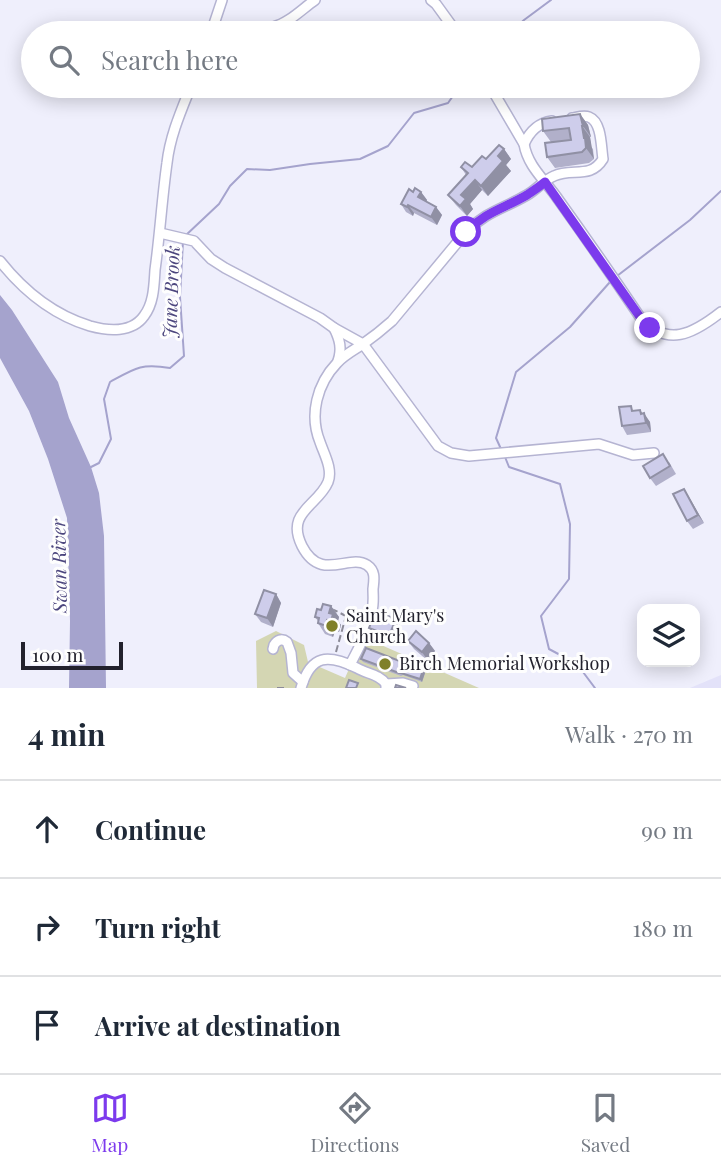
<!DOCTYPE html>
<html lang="en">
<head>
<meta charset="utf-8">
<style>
	body { margin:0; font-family:"Playfair Display",serif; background:#f2f2f3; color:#1f2937 }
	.controls { position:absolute; right:21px; bottom:21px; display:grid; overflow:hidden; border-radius:14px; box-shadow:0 4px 18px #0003 }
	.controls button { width:63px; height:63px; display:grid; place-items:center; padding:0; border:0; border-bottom:2px solid #e0e1e3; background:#fff; color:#1f2937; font:35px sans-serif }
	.scale { position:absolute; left:21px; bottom:18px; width:102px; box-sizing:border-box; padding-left:7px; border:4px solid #22212d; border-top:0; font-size:19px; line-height:24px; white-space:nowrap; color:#22212d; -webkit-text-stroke:5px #fefefe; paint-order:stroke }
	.stop { position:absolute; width:21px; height:21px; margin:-16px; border:5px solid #7c3aed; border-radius:50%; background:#fff }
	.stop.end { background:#7c3aed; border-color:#fff; box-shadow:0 2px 7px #0008 }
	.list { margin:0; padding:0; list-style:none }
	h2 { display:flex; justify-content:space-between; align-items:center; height:91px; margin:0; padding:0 28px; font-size:30px }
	h2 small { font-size:23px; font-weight:400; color:#747a83 }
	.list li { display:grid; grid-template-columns:46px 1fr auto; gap:21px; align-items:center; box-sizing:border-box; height:98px; padding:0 28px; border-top:2px solid #e0e1e3 }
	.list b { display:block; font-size:26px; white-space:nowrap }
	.list em { font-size:23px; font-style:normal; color:#747a83 }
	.icon { flex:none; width:38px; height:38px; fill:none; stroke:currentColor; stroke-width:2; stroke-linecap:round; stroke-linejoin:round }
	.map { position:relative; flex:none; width:721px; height:688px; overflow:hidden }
	.search { position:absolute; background:#fff; box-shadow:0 4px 18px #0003; left:21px; right:21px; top:21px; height:77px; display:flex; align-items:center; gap:18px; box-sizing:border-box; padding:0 24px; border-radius:38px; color:#747a83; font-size:26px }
	.sheet { height:385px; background:#fff }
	nav { display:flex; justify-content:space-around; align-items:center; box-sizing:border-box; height:98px; border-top:2px solid #e0e1e3; background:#fff; font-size:19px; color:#747a83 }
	nav a { display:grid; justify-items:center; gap:4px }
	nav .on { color:#7c3aed }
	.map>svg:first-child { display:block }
	.built { fill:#e3e2f9 }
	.green { fill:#d4d6b3 }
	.water { fill:#a5a3cd }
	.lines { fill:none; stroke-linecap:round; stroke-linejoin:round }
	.stream { stroke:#a5a3cd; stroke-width:2 }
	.minor-casing { stroke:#b5b4d2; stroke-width:12 }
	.path { stroke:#8c8b98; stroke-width:2; stroke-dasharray:7 3.5; stroke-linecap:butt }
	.minor { stroke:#fff; stroke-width:9 }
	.wall { fill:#b1b0ca }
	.shaded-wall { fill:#9090a4 }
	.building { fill:#cecdeb; stroke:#9090a4; stroke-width:2 }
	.route { stroke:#7c3aed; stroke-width:9 }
	.poi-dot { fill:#7f8029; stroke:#fefefe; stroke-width:2.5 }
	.labels { text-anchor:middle; stroke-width:6; stroke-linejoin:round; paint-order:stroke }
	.poi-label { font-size:18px; fill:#22212d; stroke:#fefefe; text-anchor:start }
	.water-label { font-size:19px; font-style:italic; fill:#4c467e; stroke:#fefefe }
</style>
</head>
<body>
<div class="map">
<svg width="721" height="688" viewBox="0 0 721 688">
	<rect width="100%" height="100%" fill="#efeffc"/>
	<path class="built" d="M721,675V688H690Z"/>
	<path class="green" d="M276,631L304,645L308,662L345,678L363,637L479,688H257L256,641Z"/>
	<path class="water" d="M0,295L12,310L58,382L69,418L91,467L99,493L104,536L106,688H69L70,621L67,518L48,459L29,411L0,358Z"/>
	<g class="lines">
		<g class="stream">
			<path d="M510,33L524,20L551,0"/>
			<path d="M185,236L219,204L230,186L247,169L270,170L310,164L360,159L388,146L414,113L448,103L460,86"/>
			<path d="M617,276L690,220L721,191"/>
			<path d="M501,449L496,438L516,372L570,327L610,282"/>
			<path d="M505,457L509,467L560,484L570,524L569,579L541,616L549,649L577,664L595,688"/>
			<path d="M91,467L99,463L111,439L104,399L110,382C135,368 141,363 170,368L184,356L180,297L183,241"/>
		</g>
		<defs>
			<g id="minor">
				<path d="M431,0L436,4L457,33"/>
				<path d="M211,32C231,29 254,33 273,27C289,23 302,9 315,0"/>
				<path d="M211,33L222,0"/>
				<path d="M490,86L524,144C528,167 545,180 558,199C586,238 613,277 640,317C667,348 693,334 721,312"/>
				<path d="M524,144C530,131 538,123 552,121"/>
				<path d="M160,233L194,241L211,259L225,268L320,318L334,328L363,344L438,446L451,453L469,456L599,444L633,455L654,453"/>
				<path d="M0,261C23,290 54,315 90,326C108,331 132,333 144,316C154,303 154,285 155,270C160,234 162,198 167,163C170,136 181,111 191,86"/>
				<path d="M334,328C340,340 342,349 338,361"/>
				<path d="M273,649L274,645C277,640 282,638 287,642L291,653L293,673L303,682"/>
				<path d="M350,665C359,647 369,630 372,610C374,603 373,596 373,589C374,580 376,571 367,565C349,553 321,583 302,546C285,512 318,506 328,482C333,469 324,454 320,442C309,415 317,384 337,363C344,355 354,350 363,344C373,337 383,329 392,321L466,232C487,211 503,209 527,195C536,190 544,180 554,176C572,167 590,180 603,159C601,147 602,122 589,117C584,115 578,117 572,118"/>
				<path d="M386,684L403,683L413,686"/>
				<path d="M301,688C311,654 328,654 357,668C367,674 379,674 386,684V688"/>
			</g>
		</defs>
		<use href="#minor" class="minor-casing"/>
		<g class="path">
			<path d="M331,609C342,613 350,619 360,624"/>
			<path d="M336,652L346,616"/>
			<path d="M277,688H286"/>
		</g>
		<use href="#minor" class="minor"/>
	</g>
	<g class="wall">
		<path d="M580,114L588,125L591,137H590L591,147L593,149L594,159L589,163L555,168L547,157L551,142L543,131Z"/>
		<path d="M504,149L511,159L506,165L511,171L488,196L482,190L470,204L473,209L467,216L456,205L448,195L466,175L461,167H472Z"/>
		<path d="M413,192H421L427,200L426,202L436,207L442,215L437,225L414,213L413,216L406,212L401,204Z"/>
		<path d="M642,414L650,422L651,432L627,435L622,426Z"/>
		<path d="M669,462L676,474L656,486L650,478Z"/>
		<path d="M684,489L704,523L693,529L687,521Z"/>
		<path d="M276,594L281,603L273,627L261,622L255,614Z"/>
		<path d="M331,606L339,617L338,621L341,625L339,632L335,631L333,637L325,634L318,623V621L315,617L321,610Z"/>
		<path d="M378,617L402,628L395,644L374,636L369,628Z"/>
		<path d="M408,641L429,643L435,651L428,661L414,649Z"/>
		<path d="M361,659L423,670L425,673L422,682L403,675L401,676L363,662Z"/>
	</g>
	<g class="shaded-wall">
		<path d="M580,114L588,125L591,137L583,126Z"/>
		<path d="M582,126L590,137L594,159L586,148Z"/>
		<path d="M504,149L511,159L506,165L511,171L488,196L481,186L498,156Z"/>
		<path d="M475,180L482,190L470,204L473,209L467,216L460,206L461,195Z"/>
		<path d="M421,192L427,200L424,206L418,197Z"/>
		<path d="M408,205L414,213L413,216L407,207Z"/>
		<path d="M436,207L442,215L437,225L431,217Z"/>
		<path d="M640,410L645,417L644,413L650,422L651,432L641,414Z"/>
		<path d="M684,489L689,497L704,523L698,515Z"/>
		<path d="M276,594L281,603L273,627L267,618Z"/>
		<path d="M331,606L339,617L338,621L341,625L339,632L331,621L329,613Z"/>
		<path d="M396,619L402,628L395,644L389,636Z"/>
		<path d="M327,620L335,631L333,637L326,626Z"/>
		<path d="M429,643L435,651L428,661L422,652Z"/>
		<path d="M423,670L425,673L422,682L420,679Z"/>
	</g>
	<g class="building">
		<path d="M580,114L583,126H582L584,138H585L586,148L582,152L547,157L545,143L571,140L569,128L543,131L542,119Z"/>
		<path d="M499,145L504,149L498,156L503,161L481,186L475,180L461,195L466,199L460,206L448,195L468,173L461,167L465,162L472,167L482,156L486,159Z"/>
		<path d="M415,188L421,192L418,197L436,207L431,217L408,205L407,207L401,204L409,189L413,192Z"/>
		<path d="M631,406L632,411L640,410L641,414L644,413L646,423L622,426L619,407Z"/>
		<path d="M663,454L670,466L650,478L643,466Z"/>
		<path d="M684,489L698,515L687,521L673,494Z"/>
		<path d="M264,590L276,594L267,618L255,614Z"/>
		<path d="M323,604L331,606L329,613L333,614L331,621L327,620L326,626L318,623L319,618L315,617L317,609L321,610Z"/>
		<path d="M380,613L396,619L389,636L369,628L374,615L378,617Z"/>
		<path d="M416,631L429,643L422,652L408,641Z"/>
		<path d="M366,648L423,670L420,679L401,673H399L361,659Z"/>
		<path d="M349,680L358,683L356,688H346Z"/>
		<path d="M396,685L406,688H395Z"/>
	</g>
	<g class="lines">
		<path class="route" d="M466,232C487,211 503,209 527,195C533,191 539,187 545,182L640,317L650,328"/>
	</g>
	<g class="poi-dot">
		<circle cx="332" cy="626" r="7"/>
		<circle cx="385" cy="664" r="7"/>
	</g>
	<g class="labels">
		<g class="poi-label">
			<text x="346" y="622">Saint Mary's<tspan x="346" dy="21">Church</tspan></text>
			<text x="399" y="670">Birch Memorial Workshop</text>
		</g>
		<g class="water-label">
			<text transform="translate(171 292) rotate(-88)" y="7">Jane Brook</text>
			<text transform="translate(59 566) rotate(-91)" y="7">Swan River</text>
		</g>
	</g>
</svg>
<div class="controls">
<button><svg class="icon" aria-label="layers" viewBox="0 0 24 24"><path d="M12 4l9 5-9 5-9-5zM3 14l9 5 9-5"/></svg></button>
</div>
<div class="scale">100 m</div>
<div class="stop" style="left:466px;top:232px"></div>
<div class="stop end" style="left:650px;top:328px"></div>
<div class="search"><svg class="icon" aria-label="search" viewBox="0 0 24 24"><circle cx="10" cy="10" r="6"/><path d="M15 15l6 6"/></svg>Search here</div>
</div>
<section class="sheet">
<h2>4 min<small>Walk · 270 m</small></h2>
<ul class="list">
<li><svg class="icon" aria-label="ahead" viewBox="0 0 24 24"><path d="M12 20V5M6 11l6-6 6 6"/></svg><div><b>Continue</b></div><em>90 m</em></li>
<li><svg class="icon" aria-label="right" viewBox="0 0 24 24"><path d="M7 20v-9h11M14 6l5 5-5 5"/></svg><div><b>Turn right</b></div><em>180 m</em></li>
<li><svg class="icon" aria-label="arrive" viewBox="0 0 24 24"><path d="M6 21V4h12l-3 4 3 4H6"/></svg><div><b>Arrive at destination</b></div></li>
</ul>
</section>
<nav>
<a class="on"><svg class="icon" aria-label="map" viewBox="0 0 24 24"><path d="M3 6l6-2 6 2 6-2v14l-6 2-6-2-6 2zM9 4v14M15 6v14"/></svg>Map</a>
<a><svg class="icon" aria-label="directions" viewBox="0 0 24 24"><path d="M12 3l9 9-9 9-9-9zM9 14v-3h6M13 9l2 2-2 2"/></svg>Directions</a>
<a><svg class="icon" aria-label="saved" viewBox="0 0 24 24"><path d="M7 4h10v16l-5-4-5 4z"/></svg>Saved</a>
</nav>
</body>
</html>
